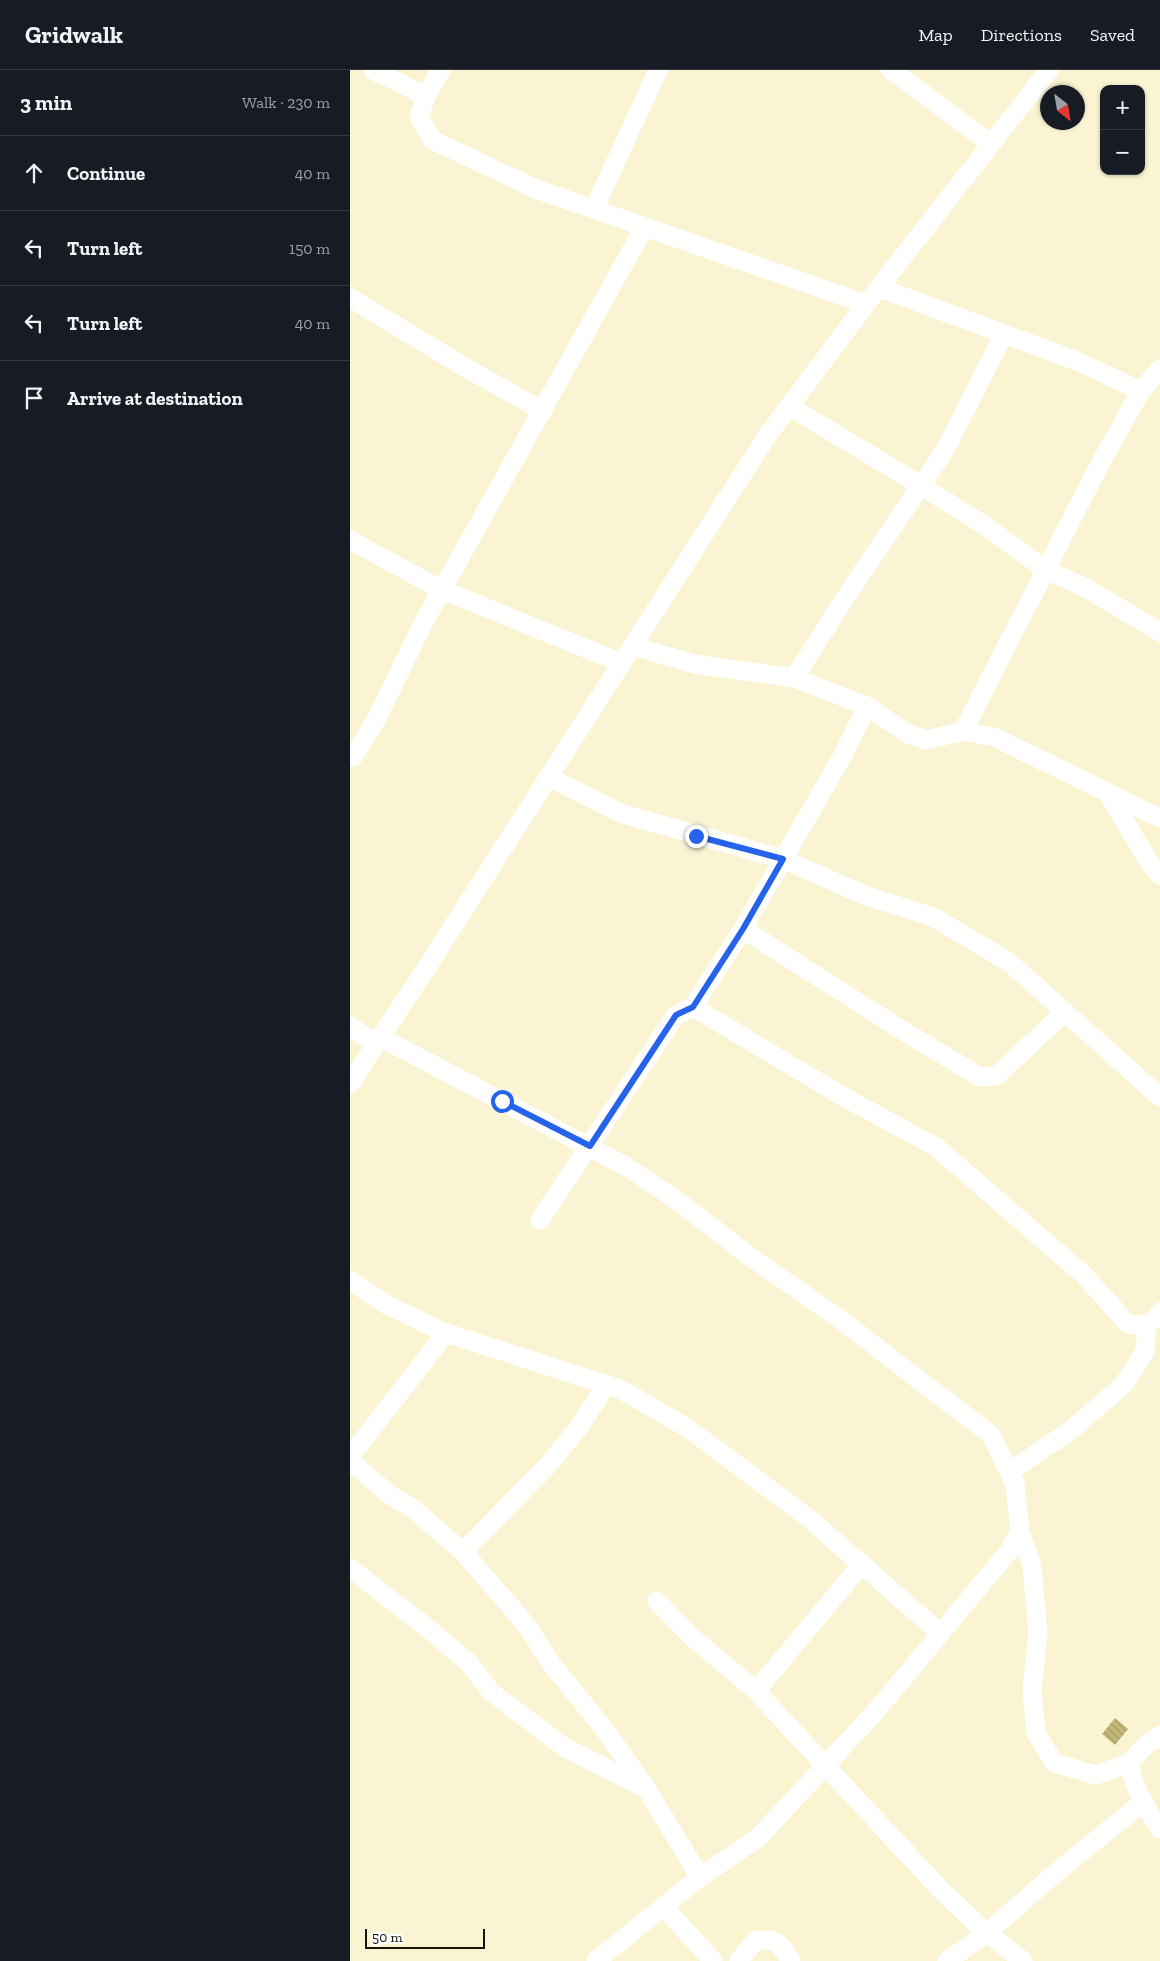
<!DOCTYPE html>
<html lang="en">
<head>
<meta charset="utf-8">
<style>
	body { margin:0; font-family:"Zilla Slab",serif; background:#242831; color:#f1f3f6 }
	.controls { position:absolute; right:15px; top:15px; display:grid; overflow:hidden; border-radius:10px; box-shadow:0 1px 4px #0004 }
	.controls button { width:45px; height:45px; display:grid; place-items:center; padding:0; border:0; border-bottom:1px solid #363941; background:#171b24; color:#f1f3f6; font:25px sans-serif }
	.compass { position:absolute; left:690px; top:15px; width:45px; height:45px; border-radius:50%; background:#171b24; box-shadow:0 1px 4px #0004; rotate:149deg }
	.scale { position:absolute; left:15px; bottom:12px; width:120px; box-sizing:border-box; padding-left:5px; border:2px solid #161408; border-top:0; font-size:14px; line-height:18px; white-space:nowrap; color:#161408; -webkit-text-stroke:4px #fff; paint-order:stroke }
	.stop { position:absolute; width:15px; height:15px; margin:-11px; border:4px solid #2563eb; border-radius:50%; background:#fff }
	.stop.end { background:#2563eb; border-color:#fff; box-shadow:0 1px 5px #0008 }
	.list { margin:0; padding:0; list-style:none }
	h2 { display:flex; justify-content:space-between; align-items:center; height:65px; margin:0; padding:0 20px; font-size:21px }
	h2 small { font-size:16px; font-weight:400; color:#9ea1a6 }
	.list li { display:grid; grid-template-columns:32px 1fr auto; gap:15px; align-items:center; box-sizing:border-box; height:75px; padding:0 20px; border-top:1px solid #363941 }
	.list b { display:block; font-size:19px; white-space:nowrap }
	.list em { font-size:16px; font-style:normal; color:#9ea1a6 }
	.icon { flex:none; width:28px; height:28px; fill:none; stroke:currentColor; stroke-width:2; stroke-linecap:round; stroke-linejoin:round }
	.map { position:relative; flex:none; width:810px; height:1891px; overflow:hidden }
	header { display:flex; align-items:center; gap:30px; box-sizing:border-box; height:70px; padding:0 25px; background:#171b24; border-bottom:1px solid #363941 }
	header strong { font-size:24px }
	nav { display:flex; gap:28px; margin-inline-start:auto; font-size:18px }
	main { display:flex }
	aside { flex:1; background:#171b24 }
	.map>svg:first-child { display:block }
	.building { fill:url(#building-back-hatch) }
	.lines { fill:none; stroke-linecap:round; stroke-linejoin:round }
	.street { stroke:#fff; stroke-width:19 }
	.route { stroke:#2563eb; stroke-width:6 }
</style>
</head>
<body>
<header>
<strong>Gridwalk</strong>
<nav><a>Map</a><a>Directions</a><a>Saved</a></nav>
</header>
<main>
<aside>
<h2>3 min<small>Walk · 230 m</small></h2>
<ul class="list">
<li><svg class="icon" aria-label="ahead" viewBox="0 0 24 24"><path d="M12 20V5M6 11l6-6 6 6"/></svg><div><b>Continue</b></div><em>40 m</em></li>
<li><svg class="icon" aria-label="left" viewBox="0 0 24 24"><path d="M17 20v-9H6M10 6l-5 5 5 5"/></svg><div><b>Turn left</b></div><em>150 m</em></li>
<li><svg class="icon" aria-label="left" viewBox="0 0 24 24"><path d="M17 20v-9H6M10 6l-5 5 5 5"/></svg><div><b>Turn left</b></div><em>40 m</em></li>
<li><svg class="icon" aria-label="arrive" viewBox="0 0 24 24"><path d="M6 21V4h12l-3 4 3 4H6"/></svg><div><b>Arrive at destination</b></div></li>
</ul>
</aside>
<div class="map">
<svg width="810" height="1891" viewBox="0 0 810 1891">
	<defs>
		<pattern id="building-back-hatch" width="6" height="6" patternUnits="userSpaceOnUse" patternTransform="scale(1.25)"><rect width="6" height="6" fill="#c3b779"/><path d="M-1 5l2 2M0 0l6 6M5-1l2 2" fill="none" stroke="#a79c67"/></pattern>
	</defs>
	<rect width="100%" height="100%" fill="#faf4d2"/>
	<path class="building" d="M765,1648L778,1659L765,1675L752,1664Z"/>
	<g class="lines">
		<g class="street">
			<path d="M23,0L76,26"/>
			<path d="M91,0L76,26L69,46L82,70L186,119L516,234"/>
			<path d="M541,0L640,73"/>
			<path d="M244,139L308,0"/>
			<path d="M530,218L727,291L791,321"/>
			<path d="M0,228L116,298L193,341"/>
			<path d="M439,336L570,415L637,457L696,500L734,517L810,562"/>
			<path d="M0,470L92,520L272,593"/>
			<path d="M283,576L344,594L444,608L517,636L558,664L577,670L613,661L644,667L810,748"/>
			<path d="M444,608L501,519L595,380L654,264"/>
			<path d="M613,661L750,394L791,321L810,299"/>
			<path d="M0,686L3,687L27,648L74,552L294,158"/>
			<path d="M199,707L273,744L433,789L514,825L583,847L659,892L810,1027"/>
			<path d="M757,722L799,792L810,805"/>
			<path d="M393,859L550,959L630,1007L646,1006L715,942"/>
			<path d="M343,937L492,1026L586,1077L733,1204L778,1254L797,1255L806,1248L810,1242"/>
			<path d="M0,956L25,974"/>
			<path d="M30,967L279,1098L332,1134L399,1186L491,1250L641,1365L665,1414L670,1461L659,1481L526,1641L408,1768L350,1807L246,1891"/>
			<path d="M0,1014L79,894L417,366L516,234L699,0"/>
			<path d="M190,1150L326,945L343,937L393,859L493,685L517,636"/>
			<path d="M0,1210L37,1235L96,1263L270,1319L339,1359L461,1450L590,1563"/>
			<path d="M0,1387L96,1263"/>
			<path d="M0,1391L40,1425L61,1437L113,1482L162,1538L179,1559L200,1592L255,1660L296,1718L350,1807"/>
			<path d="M659,1402L720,1361L774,1314L795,1282L797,1255"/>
			<path d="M670,1461L682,1496L688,1563L682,1619L686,1663L704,1693L746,1705L779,1693L797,1674L810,1665"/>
			<path d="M113,1482L200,1393L229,1357L257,1314"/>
			<path d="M0,1498L75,1556L119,1593L141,1622L214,1677L295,1718"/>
			<path d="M307,1531L342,1567L406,1621L590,1819L630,1857L673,1891"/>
			<path d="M406,1621L512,1494"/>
			<path d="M779,1693C784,1719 795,1737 810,1759"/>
			<path d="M313,1836L363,1891"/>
			<path d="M389,1891L405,1871C428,1868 429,1873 441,1891"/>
			<path d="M597,1891L637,1863L708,1801L792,1733"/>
		</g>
	</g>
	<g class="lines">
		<path class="route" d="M152,1031L240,1076L326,945L343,937L393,859L433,789L346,766"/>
	</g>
</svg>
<div class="controls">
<button>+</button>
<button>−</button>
</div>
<svg class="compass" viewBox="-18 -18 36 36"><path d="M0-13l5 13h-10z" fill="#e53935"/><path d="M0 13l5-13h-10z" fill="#9ea1a6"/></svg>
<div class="scale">50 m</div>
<div class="stop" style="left:152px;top:1031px"></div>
<div class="stop end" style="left:346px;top:766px"></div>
</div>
</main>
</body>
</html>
